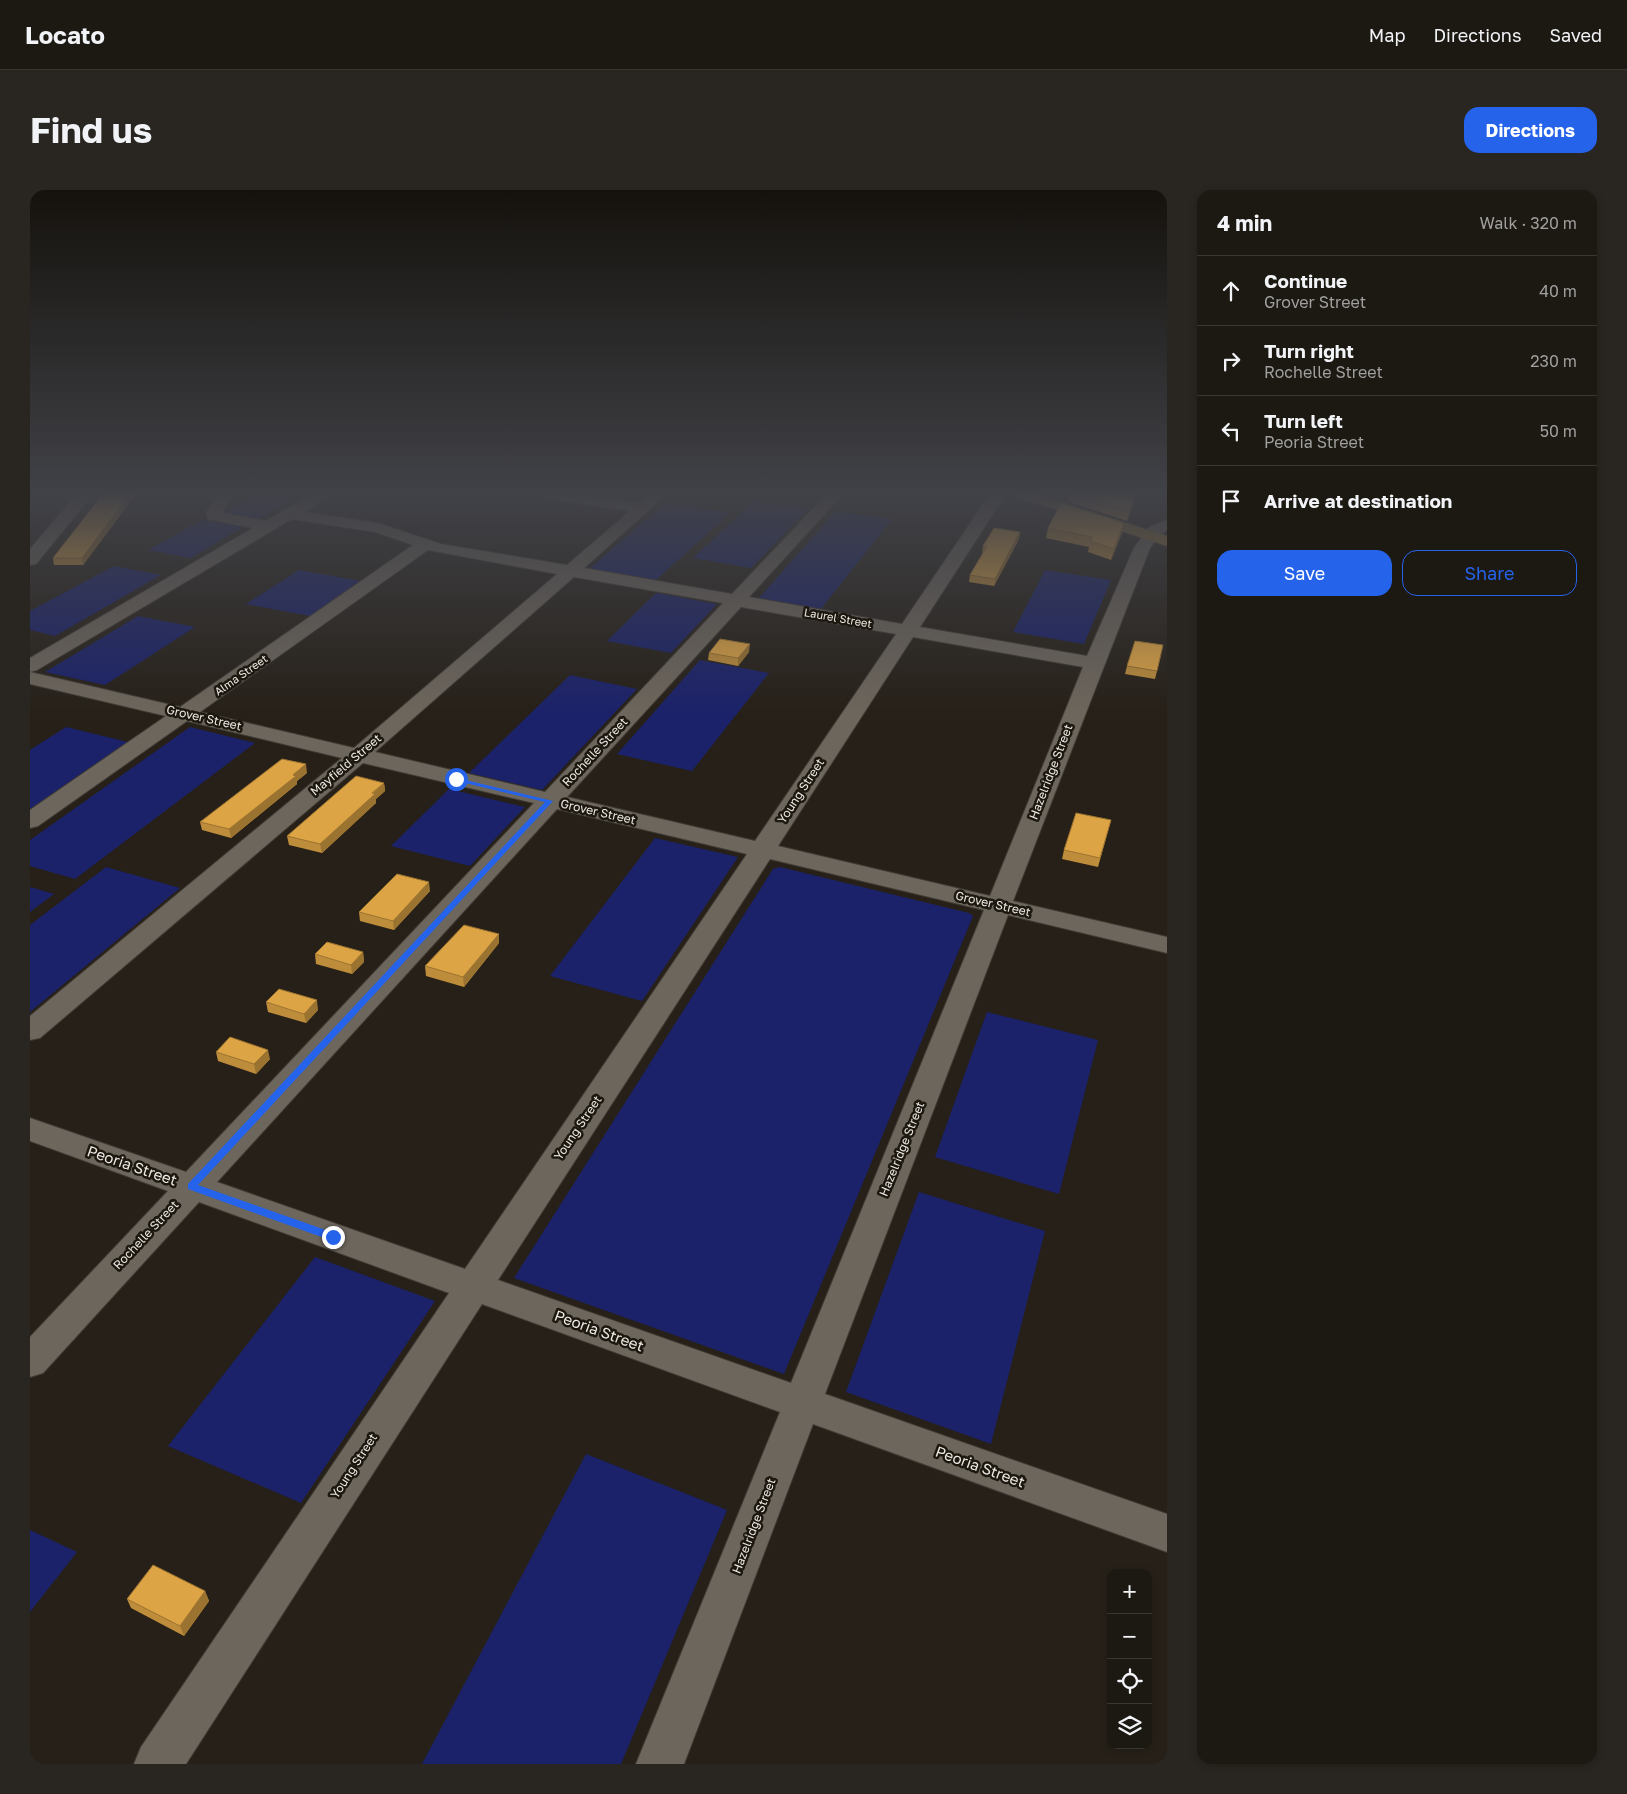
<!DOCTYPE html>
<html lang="en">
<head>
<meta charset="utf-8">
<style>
	body { margin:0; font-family:"Golos Text",sans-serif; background:#292520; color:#f1f3f6 }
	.controls { position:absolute; right:15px; bottom:15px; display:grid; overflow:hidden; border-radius:10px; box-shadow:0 2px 8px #0003 }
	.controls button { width:45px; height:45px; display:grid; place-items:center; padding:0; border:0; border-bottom:1px solid #3a3732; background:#1c1812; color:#f1f3f6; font:25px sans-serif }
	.stop { position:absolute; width:15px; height:15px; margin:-11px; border:4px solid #2563eb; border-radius:50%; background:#fff }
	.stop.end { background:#2563eb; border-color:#fff; box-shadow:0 1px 5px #0008 }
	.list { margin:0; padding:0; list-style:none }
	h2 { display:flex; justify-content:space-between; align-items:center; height:65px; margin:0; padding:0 20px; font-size:21px }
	h2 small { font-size:16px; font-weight:400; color:#a0a09f }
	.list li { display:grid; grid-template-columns:32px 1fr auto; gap:15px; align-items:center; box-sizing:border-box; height:70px; padding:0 20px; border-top:1px solid #3a3732 }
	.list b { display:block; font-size:19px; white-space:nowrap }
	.list p { margin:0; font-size:16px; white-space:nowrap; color:#a0a09f }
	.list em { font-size:16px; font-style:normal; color:#a0a09f }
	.actions { display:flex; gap:10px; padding:15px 20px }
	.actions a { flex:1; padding:11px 0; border:1px solid #2563eb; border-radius:15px; text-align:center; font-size:18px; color:#2563eb }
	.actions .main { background:#2563eb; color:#fff }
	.icon { flex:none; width:28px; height:28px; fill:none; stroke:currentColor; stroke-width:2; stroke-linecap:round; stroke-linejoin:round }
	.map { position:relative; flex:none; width:1137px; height:1574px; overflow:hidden; border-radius:15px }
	header { display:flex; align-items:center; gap:30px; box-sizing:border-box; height:70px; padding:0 25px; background:#1c1812; border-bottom:1px solid #3a3732 }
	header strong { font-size:24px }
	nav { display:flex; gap:28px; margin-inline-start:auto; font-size:18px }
	.intro { display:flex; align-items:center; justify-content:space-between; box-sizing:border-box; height:120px; padding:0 30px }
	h1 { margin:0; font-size:35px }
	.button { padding:12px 22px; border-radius:15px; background:#2563eb; color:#fff; font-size:18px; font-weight:700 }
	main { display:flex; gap:30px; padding:0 30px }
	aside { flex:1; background:#1c1812; border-radius:15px; box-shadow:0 2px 8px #0003 }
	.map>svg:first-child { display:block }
	.green { fill:#1b226a }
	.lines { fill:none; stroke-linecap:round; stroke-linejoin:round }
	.minor-casing { stroke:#403b35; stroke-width:2 }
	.major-casing { stroke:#403b35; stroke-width:2 }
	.minor { fill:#6d665c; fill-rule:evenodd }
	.major { fill:#907032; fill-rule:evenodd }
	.wall { fill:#be8d3b }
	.shaded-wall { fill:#9b7330 }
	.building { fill:#dda445; stroke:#9b7330 }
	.route { fill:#2563eb }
	.labels { text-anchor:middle; stroke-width:5; stroke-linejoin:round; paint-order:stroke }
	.far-street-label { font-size:11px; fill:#ede9e3; stroke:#1c170f }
	.street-label { font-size:12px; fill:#ede9e3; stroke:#1c170f }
	.near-street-label { font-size:15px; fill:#ede9e3; stroke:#1c170f }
</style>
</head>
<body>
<header>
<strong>Locato</strong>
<nav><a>Map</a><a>Directions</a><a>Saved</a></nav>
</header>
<div class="intro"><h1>Find us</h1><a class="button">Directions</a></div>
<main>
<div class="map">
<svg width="1137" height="1574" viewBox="0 0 1137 1574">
	<rect width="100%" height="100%" fill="#262018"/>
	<g class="green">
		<path d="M228,304H271L228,329L194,323Z"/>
		<path d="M724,311L778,319L721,378L663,368Z"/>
		<path d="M635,313L700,323L626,390L559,379Z"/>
		<path d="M806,321L862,329L791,419L729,408Z"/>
		<path d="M172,330L213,337L161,368L118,360Z"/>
		<path d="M84,376L131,385L25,446L0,440V421Z"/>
		<path d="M269,380L331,391L280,426L216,414Z"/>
		<path d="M1015,380L1081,390L1054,454L983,442Z"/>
		<path d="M626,403L687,414L641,463L577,451Z"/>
		<path d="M108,426L165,437L75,495L15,482Z"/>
		<path d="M670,470L739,483L662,581L587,564Z"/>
		<path d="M540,485L607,499L512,600L439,583Z"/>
		<path d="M36,537L98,552L0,619V560Z"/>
		<path d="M160,537L225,553L45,689L0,676V650Z"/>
		<path d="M419,599L495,617L440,676L361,656Z"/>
		<path d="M625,648L708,667L612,811L520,786Z"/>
		<path d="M76,677L150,698L0,822V735Z"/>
		<path d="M750,677L939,723L943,726L754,1184L484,1088L743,679Z"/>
		<path d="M0,697L24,704L0,722Z"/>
		<path d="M957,822L1068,850L1029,1004L905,967Z"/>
		<path d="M889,1002L1015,1041L961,1254L816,1202Z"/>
		<path d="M285,1067L405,1111L271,1313L138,1256Z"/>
		<path d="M556,1264L697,1320L591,1574H392Z"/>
		<path d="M0,1340L47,1362L0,1422Z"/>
	</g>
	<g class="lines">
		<defs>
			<g id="minor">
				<path d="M47,304H63L6,374L0,375V359Z"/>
				<path d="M187,304H203L192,323L236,331L282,304H301L274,322L348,333L411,354L537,375L600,321L518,309L513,307L510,304H548L609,313L620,304H637L554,378L702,404L797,304H813L719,407L872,434L960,304H976L890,437L1057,466L1104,358L1119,337L1137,330V340L1128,347L1120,358L983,711L1137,747V763L978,725L795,1204L1137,1324V1362L783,1234L654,1574H606L750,1222L452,1114L156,1574H104L111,1557L419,1103L169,1012L13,1183L0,1187V1147L138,1001L0,951V928L156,982L504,613L333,573L10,848L0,850V826L312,568L157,531L8,636L0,638V620L136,526L0,494V482L150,517L383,355L345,342L262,329L7,480L0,482V468L223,338L178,329L176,323ZM398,360L527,384L324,558L170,522ZM544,387L693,413L515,602L345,562ZM711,417L866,444L725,651L537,607ZM883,447L1053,477L960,706L748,656ZM527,619L717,664L435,1079L187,992ZM740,669L954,720L761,1193L468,1090Z"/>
			</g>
			<path id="major" d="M984,304H1007L1137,346V356L987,307Z"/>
		</defs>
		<use href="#minor" class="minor-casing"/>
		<use href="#major" class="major-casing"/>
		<use href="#minor" class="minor"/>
		<use href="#major" class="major"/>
	</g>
	<g class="wall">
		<path d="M73,304H106L53,375H24L23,368Z"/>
		<path d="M1038,304H1100L1105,305L1103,315L1097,331L1036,311Z"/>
		<path d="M1094,333L1092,343L1081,370L1058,362L1059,357L1016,348L1018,338Z"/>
		<path d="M990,342L989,349L964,396L939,392L940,385L953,363H952L953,356Z"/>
		<path d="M719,462L708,476L678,470L679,463Z"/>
		<path d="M1097,476L1127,481L1125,489L1095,484Z"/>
		<path d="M277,583L267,591V594L201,648L172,640L170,632Z"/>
		<path d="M354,593L355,601L346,609V613L292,663L259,655L257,646Z"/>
		<path d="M1081,630L1068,677L1032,669L1034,660Z"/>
		<path d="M400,701L364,740L330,731L329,722Z"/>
		<path d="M469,753L434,797L396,786L395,776Z"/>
		<path d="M333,762L334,772L322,784L286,774L285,764Z"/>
		<path d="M236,812L288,820L276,833L238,822Z"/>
		<path d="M186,862L240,869L226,884L188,871Z"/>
		<path d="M175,1401L179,1411L154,1446L101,1418L97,1409Z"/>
	</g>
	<g class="shaded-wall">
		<path d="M100,304H106L53,375L52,368Z"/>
		<path d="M1105,305L1103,315L1097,331L1099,321Z"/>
		<path d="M1094,333L1092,343L1081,370L1084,359Z"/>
		<path d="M990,342L989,349L964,396L965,389Z"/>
		<path d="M720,454L719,462L708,476V468Z"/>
		<path d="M276,574L277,583L267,591V594L201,648L199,639Z"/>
		<path d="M354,593L355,601L346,609V613L292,663L290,654Z"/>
		<path d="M399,692L400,701L364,740L363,731Z"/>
		<path d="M469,744V753L434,797L433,787Z"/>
		<path d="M333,762L334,772L322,784L321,775Z"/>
		<path d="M287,810L288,820L276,833L274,824Z"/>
		<path d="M238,860L240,869L226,884L224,874Z"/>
		<path d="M175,1401L179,1411L154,1446L150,1436Z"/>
	</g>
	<g class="building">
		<path d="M73,304H100L52,368H23Z"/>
		<path d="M1045,304H1100L1105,305L1099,321Z"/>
		<path d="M1031,313L1094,333L1084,359L1060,351L1062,347L1018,338Z"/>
		<path d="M964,338L990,342L965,389L940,385L957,356H953Z"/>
		<path d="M690,449L720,454L708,468L679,463Z"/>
		<path d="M1105,451L1133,455L1127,481L1097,476Z"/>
		<path d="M252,569L276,574L263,585L266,586L199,639L170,632Z"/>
		<path d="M326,586L354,593L342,603L345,604L290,654L257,646Z"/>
		<path d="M1046,623L1081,630L1070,668L1034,660Z"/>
		<path d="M367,684L399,692L363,731L329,722Z"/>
		<path d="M434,735L469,744L433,787L395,776Z"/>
		<path d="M297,752L333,762L321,775L285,764Z"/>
		<path d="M249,799L287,810L274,824L236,812Z"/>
		<path d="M200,847L238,860L224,874L186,862Z"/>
		<path d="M123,1375L175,1401L150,1436L97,1409Z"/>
	</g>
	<linearGradient id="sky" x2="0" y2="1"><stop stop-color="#15120d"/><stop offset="0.58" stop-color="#414248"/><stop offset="1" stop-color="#414248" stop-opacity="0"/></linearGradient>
	<rect width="1137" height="524" fill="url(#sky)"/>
	<path class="route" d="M423,587L523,611L168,995L307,1044V1050H300L158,999V994L515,612L423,590Z"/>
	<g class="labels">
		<g class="far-street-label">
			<text transform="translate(808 428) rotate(10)" y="4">Laurel Street</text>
			<text transform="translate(211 485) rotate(-35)" y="4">Alma Street</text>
		</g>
		<g class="street-label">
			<text transform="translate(174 528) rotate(13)" y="4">Grover Street</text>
			<text transform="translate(565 562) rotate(-47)" y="4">Rochelle Street</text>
			<text transform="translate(316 575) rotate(-40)" y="4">Mayfield Street</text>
			<text transform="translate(1021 582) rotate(-69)" y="4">Hazelridge Street</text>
			<text transform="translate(771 601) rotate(-57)" y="4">Young Street</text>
			<text transform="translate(568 622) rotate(13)" y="4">Grover Street</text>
			<text transform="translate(963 714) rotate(13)" y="4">Grover Street</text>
			<text transform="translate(548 938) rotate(-56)" y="4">Young Street</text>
			<text transform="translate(872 959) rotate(-68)" y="4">Hazelridge Street</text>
			<text transform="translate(116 1045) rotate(-47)" y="4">Rochelle Street</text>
			<text transform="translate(324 1276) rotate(-57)" y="4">Young Street</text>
			<text transform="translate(724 1336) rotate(-69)" y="4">Hazelridge Street</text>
		</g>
		<g class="near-street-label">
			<text transform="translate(102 976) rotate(19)" y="5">Peoria Street</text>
			<text transform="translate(569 1141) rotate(20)" y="5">Peoria Street</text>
			<text transform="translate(950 1277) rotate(20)" y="5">Peoria Street</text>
		</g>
	</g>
</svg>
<div class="controls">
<button>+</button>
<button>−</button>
<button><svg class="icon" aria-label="locate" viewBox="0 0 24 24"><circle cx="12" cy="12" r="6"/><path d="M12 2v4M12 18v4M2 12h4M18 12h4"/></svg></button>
<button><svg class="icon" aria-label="layers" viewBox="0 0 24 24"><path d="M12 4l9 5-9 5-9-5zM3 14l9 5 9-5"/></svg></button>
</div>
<div class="stop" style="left:426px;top:589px"></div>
<div class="stop end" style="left:303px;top:1047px"></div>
</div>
<aside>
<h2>4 min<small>Walk · 320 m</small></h2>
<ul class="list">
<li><svg class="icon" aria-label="ahead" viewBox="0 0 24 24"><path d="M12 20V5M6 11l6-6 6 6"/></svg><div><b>Continue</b><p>Grover Street</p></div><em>40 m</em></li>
<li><svg class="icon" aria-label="right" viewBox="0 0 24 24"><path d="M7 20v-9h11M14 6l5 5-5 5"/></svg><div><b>Turn right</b><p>Rochelle Street</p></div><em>230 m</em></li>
<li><svg class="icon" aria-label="left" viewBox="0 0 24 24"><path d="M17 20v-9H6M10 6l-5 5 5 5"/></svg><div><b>Turn left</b><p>Peoria Street</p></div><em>50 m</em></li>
<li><svg class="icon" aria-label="arrive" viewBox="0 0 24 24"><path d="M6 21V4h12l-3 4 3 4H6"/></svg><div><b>Arrive at destination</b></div></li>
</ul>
<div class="actions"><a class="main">Save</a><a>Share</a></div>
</aside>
</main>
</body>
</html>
